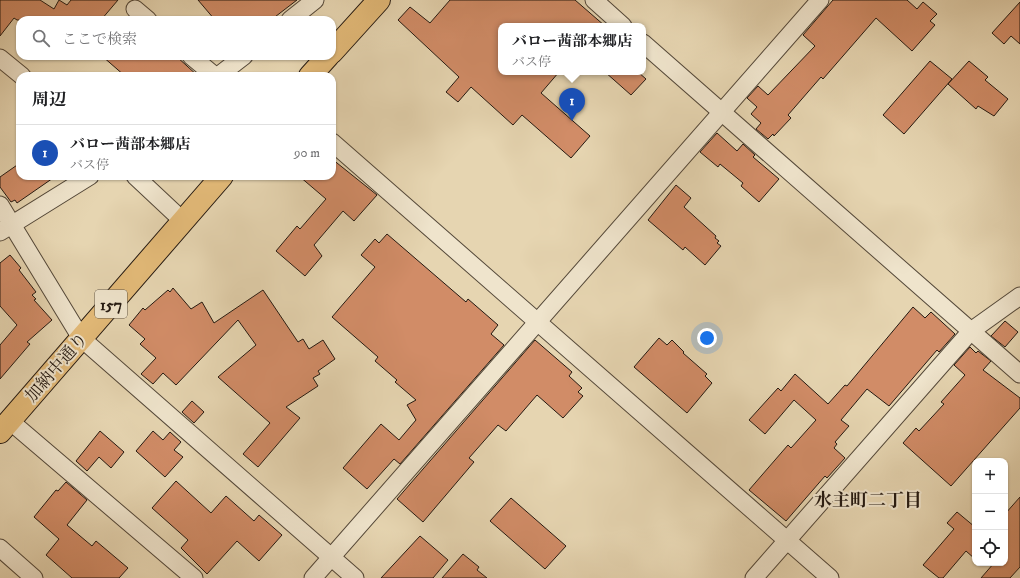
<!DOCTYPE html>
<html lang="ja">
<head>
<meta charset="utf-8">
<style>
	body { margin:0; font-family:"IM FELL DW Pica","Noto Serif JP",serif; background:#f6f6f6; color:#202124 }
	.controls { position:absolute; right:12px; bottom:12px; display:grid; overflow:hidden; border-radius:8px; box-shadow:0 1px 3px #0004 }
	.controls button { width:36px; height:36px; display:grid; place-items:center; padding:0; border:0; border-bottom:1px solid #e0e0e0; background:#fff; color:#202124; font:20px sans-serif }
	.you { position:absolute; left:707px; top:338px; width:14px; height:14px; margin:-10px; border:3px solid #fff; border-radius:50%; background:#1a73e8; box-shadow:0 0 0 6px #1a73e833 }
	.badge { display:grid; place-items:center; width:26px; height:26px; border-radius:50%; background:#1a73e8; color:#fff; font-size:13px; font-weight:700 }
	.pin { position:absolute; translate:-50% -33px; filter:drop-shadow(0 1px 2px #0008) }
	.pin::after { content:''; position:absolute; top:21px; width:14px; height:12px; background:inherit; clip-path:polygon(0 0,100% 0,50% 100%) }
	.popup { position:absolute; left:498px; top:23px; width:148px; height:52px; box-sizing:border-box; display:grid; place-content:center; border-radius:8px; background:#fff; filter:drop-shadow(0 1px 3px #0005); font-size:13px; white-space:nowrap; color:#757577 }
	.popup b { font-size:15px; color:#202124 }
	.popup::after { content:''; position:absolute; left:50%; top:100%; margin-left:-8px; border:8px solid transparent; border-top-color:#fff }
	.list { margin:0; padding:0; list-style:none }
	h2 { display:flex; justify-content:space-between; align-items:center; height:52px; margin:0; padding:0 16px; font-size:17px }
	h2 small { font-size:13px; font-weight:400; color:#757577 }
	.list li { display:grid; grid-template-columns:26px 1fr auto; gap:12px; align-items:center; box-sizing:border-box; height:56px; padding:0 16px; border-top:1px solid #e0e0e0 }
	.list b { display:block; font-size:15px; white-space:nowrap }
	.list p { margin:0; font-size:13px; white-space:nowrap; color:#757577 }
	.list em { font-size:13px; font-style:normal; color:#757577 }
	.icon { flex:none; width:22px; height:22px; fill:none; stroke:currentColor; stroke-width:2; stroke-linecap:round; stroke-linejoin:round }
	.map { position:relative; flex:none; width:1020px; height:578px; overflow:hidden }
	.search { position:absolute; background:#fff; box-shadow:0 1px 3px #0004; left:16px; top:16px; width:320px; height:44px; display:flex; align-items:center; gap:10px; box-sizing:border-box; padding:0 14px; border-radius:12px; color:#757577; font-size:15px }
	.panel { position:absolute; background:#fff; box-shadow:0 1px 3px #0004; left:16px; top:72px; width:320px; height:108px; border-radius:12px }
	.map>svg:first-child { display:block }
	.building { fill:#d18c67; stroke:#241911 }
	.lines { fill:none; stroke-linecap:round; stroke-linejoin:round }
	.minor-casing { stroke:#544839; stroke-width:19 }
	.trunk-casing { stroke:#241911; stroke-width:24 }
	.minor { stroke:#efe4cc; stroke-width:17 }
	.trunk { stroke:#e3ba78; stroke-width:22 }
	.labels { text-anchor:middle; stroke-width:4; stroke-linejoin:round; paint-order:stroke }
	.shield { fill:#efe4cc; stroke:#615649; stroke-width:1 }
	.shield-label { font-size:16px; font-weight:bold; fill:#241911 }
	.street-label { font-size:17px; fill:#241911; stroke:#efe4cc }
	.neighbourhood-label { font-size:18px; font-weight:bold; fill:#241911; stroke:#efe4cc }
</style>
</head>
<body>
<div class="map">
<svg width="1020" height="578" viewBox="0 0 1020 578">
	<rect width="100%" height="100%" fill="#e6d5b1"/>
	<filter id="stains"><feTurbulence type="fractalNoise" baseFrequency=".005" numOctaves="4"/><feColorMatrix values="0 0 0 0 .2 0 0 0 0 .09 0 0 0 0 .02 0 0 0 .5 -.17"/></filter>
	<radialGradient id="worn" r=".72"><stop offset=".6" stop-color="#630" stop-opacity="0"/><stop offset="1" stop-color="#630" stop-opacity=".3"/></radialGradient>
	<g class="building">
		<path d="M0,0H40L54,9L59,0L67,5L71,0H118L101,20H17L14,18L0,36Z"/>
		<path d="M198,0H297L271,20H215Z"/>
		<path d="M450,0H575L605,26H501V72H559L541,93L590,136L571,158L522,115L513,125L471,87L458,102L446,92L459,77L398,20L410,7L430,23Z"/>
		<path d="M833,0H907L917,9L923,2L937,14L930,21L935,25L912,51L876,18L823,79L821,77L788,115L791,118L774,136L773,134L768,139L756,129L761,123L751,114L757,107L747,98L758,86L768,95L815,46L803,35Z"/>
		<path d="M1020,2V44L1011,36L1004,44L992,33Z"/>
		<path d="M102,56H176L198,76H125Z"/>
		<path d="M930,61L952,79L904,134L883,115Z"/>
		<path d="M969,61L988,77L985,80L1008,99L994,116L978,106L976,109L948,84Z"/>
		<path d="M605,72H638L646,79L631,95Z"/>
		<path d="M717,133L737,151L743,144L755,155L753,157L779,179L759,202L741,186L743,183L720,164L718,167L700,152Z"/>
		<path d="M332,159L377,195L354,221L343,211L314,245L322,256L305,276L276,251L297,226L300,229L326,199L299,176H332Z"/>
		<path d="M20,163V176H56L17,203L15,200L11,202L0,187V177Z"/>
		<path d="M676,185L691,198L684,207L716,236L715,238L719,241L717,243L721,246L705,265L685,247L683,250L648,220Z"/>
		<path d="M387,234L466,302L468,299L498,325L491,334L504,345L400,464L394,459L367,489L343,468L381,424L399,440L416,420L407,405L416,400L395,382L397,380L375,361L378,357L332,317L375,267L361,255L375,239L379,243Z"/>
		<path d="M10,255L21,268L19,270L36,292L32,295L36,299L34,300L52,320L27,342L30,344L0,379V345L17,325L0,306V263Z"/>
		<path d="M173,288L191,309L202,302L214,323L263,290L298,342L303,339L309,349L323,340L335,359L318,371L320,374L313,378L318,386L286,407L300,418L258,467L243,454L270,423L218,377L256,345L238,320L176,385L163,373L153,384L141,374L156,358L140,344L145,339L129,325L143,308L145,310L168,290L170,292Z"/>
		<path d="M913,307L925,318L931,312L955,334L939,352L937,350L889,406L867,389L841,420L849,426L835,442L837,444L834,448L845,458L827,478L825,476L786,521L749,490L788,445L791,448L816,420L794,400L765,434L749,420L778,388L781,391L795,374L828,404L845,385L847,386Z"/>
		<path d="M1005,321L1018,332L1005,347L991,336Z"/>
		<path d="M659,338L667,345L672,340L684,352L683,353L707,374L705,376L712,383L687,413L634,367Z"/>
		<path d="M535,340L572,372L569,376L582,388L578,392L583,396L563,418L537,395L506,431L498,425L469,458L474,462L423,522L397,499Z"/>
		<path d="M970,347L976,353L978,351L991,361L983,370L1020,398V408L951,486L903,443L916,428L919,431L944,404L941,402L965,375L954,365Z"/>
		<path d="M192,401L204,412L194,423L182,412Z"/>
		<path d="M100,431L124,452L111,468L99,457L87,471L76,461Z"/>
		<path d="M153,431L163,440L170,432L181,442L174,450L183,457L165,477L136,451Z"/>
		<path d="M176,481L211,513L226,496L254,521L259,515L282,535L259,561L237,541L207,574L181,548L188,540L152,508Z"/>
		<path d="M66,482L87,500L67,525L92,546L96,541L128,568L119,578H72L46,555L59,539L34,517L56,490L58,491Z"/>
		<path d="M1020,497V567L1010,578H981L994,563H1005V514Z"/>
		<path d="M511,498L566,546L545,569L490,521Z"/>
		<path d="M957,512L975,527V559L966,551L943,578H939L923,565L954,529L947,523Z"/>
		<path d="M420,536L448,560L433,578H381Z"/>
		<path d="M463,554L479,567L477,570L487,578H442Z"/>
	</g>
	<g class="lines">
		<defs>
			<g id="minor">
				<path d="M594,0L623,26"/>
				<path d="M135,9L148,20"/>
				<path d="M290,20L315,0"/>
				<path d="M643,43L1020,374"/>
				<path d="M191,56L215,76"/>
				<path d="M0,58L22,76"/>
				<path d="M218,76L244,56"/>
				<path d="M332,142L830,578"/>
				<path d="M135,176L183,221"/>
				<path d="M0,205L81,338L355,578"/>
				<path d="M0,232L90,176"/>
				<path d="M10,421L194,578"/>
				<path d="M0,548L34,578"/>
				<path d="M313,578L820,0"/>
				<path d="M754,578L971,331L1020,296"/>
			</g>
			<g id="trunk">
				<path d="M332,52L379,0"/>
				<path d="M310,76L328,56"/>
				<path d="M0,432L222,176"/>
			</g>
		</defs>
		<use href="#minor" class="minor-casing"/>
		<use href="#trunk" class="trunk-casing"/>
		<use href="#minor" class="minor"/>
		<use href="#trunk" class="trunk"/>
	</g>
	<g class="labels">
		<rect class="shield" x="95" y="290" width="32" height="28" rx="3"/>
		<g class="shield-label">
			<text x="111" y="310">157</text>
		</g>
		<g class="street-label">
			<text transform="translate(56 367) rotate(-49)" y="6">加納中通り</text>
		</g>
		<g class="neighbourhood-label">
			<text x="868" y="506">水主町二丁目</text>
		</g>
	</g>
	<rect width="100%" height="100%" filter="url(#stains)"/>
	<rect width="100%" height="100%" fill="url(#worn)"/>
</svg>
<div class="controls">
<button>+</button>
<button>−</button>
<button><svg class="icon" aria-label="locate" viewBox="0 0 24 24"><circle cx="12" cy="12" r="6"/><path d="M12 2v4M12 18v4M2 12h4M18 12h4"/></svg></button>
</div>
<div class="you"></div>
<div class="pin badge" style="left:572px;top:121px;background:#1a4fb4">1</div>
<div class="popup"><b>バロー茜部本郷店</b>バス停</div>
<div class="search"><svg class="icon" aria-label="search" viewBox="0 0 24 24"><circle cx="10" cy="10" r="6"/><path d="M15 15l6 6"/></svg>ここで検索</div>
<section class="panel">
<h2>周辺<small></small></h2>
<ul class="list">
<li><span class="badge" style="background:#1a4fb4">1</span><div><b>バロー茜部本郷店</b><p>バス停</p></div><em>90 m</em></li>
</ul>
</section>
</div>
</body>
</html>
